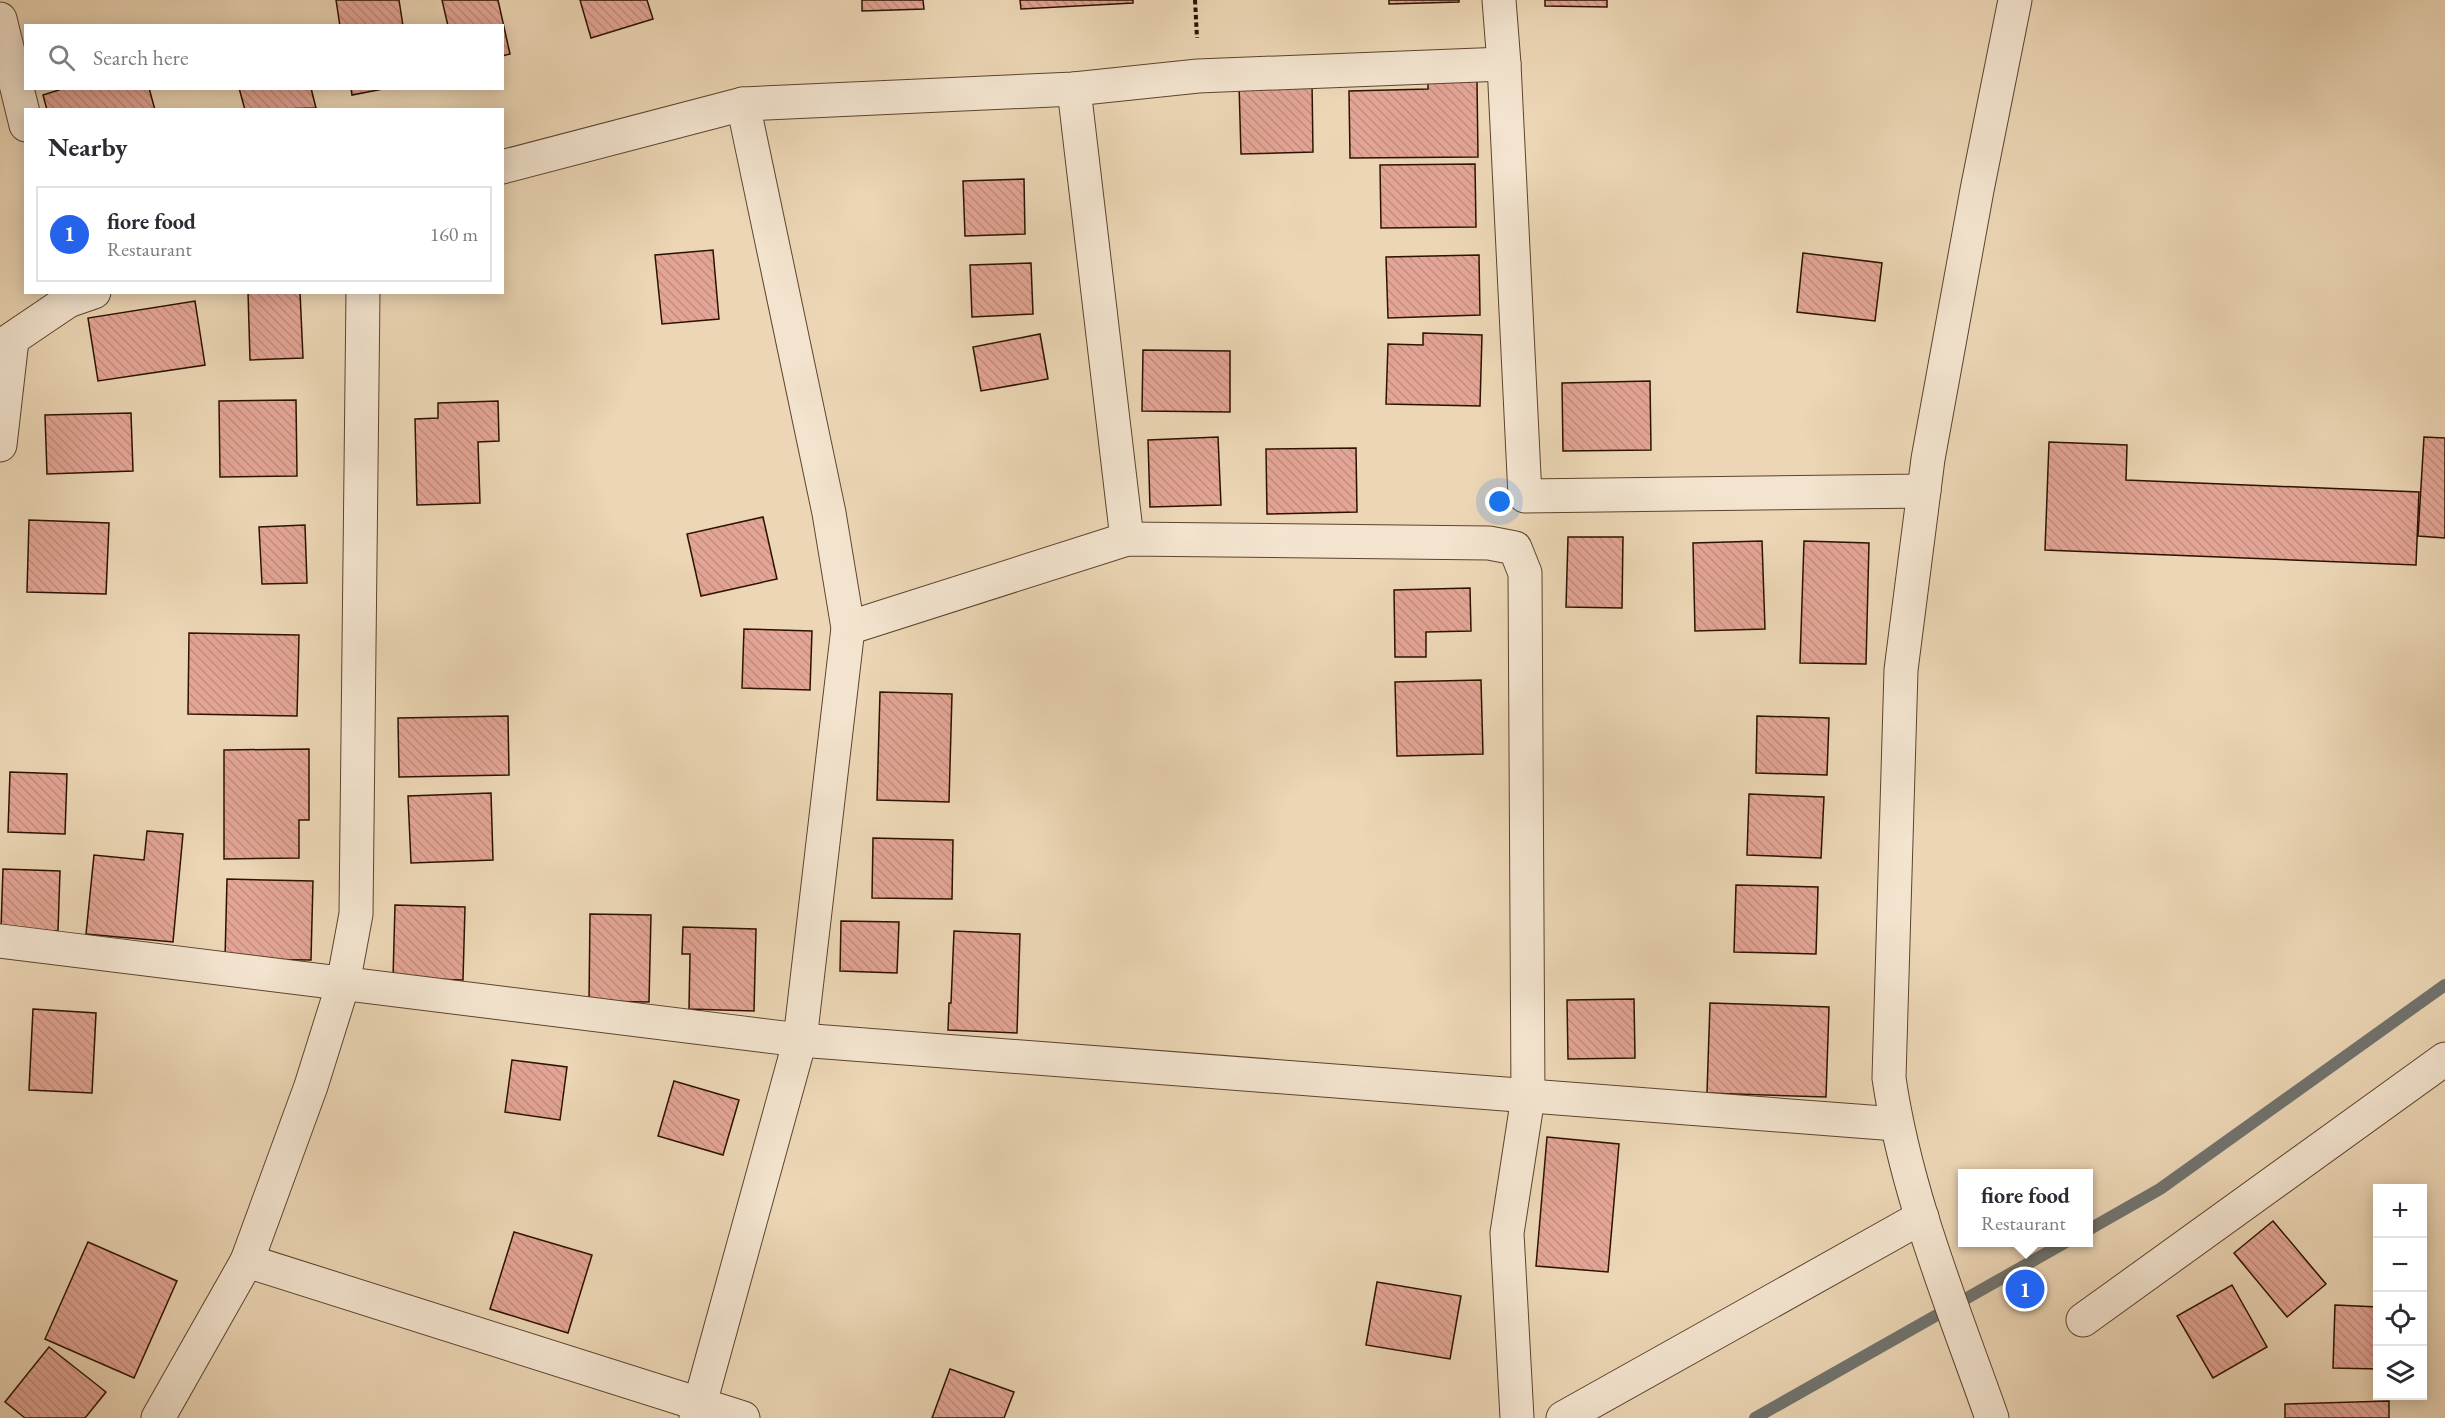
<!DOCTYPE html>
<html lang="en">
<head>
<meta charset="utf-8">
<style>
	body { margin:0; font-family:"EB Garamond",serif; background:#f2f2f3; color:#2b2b33 }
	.controls { position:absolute; right:18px; bottom:18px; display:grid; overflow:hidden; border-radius:0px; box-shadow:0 3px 15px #0003 }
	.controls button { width:54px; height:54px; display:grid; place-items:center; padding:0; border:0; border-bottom:2px solid #e1e1e2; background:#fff; color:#2b2b33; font:30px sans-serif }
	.you { position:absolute; left:1500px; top:502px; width:21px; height:21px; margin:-15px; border:4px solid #fff; border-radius:50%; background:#1a73e8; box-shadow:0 0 0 9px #1a73e833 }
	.badge { display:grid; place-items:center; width:39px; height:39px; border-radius:50%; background:#2563eb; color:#fff; font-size:20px; font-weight:700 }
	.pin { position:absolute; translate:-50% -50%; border:3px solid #fff; box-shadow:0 2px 6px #0006 }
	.popup { position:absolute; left:1958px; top:1169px; width:135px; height:78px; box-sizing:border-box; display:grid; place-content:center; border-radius:0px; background:#fff; filter:drop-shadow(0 2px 4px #0005); font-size:20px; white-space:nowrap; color:#7c7c81 }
	.popup b { font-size:22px; color:#2b2b33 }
	.popup::after { content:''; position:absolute; left:50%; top:100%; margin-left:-12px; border:12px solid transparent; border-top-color:#fff }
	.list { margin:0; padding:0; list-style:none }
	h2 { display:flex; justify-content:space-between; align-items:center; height:78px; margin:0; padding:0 24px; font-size:26px }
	h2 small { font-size:20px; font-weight:400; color:#7c7c81 }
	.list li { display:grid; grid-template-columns:39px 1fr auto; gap:18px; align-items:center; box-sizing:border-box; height:96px; margin:0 12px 12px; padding:0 12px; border:2px solid #e1e1e2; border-radius:0px }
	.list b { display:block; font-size:22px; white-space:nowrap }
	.list p { margin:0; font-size:20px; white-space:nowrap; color:#7c7c81 }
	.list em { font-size:20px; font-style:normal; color:#7c7c81 }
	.icon { flex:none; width:33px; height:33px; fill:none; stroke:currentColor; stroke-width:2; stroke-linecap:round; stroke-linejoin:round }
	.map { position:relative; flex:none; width:2445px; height:1418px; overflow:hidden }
	.search { position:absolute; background:#fff; box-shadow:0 3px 15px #0003; left:24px; top:24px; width:480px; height:66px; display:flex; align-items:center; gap:15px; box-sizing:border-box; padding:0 21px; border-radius:0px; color:#7c7c81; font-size:22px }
	.panel { position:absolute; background:#fff; box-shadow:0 3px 15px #0003; left:24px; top:108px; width:480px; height:186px; border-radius:0px }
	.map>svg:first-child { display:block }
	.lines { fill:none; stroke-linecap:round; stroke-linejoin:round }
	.stream { stroke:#71746f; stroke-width:12 }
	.building { fill:url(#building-back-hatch); stroke:#2d1200; stroke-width:1.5 }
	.minor-casing { stroke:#5d432d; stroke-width:35 }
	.path { stroke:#2d1200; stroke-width:4; stroke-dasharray:4.5 3; stroke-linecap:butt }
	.minor { stroke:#f3e4cf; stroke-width:33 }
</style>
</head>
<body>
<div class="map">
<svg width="2445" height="1418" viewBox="0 0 2445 1418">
	<defs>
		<pattern id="building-back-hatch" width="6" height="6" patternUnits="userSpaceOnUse" patternTransform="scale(1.5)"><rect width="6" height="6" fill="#e3a595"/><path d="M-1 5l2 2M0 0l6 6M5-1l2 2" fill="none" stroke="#c38d7f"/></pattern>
	</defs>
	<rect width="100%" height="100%" fill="#ecd6b5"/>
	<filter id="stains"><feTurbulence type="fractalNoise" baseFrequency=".00333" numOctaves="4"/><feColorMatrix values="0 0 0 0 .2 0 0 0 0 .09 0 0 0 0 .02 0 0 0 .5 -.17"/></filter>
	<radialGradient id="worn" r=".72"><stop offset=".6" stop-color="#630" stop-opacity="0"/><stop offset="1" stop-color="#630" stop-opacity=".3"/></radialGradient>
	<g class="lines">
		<g class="stream">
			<path d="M2088,1230L2160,1189L2445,985"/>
			<path d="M1755,1418L2066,1242"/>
		</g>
	</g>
	<g class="building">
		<path d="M336,0H399L403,26H340Z"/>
		<path d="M442,0H498L510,54L502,56V26H448Z"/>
		<path d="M580,0H647L653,19L591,38Z"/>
		<path d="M862,0H923L924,9L862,11Z"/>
		<path d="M1020,0H1133V3L1021,9Z"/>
		<path d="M1389,0H1459V2L1389,4Z"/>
		<path d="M1545,0H1607V7L1545,6Z"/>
		<path d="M1477,81L1478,157L1350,158L1349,91L1428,89V82Z"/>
		<path d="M1312,82L1313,152L1241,154L1239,84Z"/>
		<path d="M65,88H149L155,110H47L43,95Z"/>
		<path d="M239,88H311L316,108L245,110Z"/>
		<path d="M351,88H388L352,95Z"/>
		<path d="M1475,164L1476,227L1381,228L1380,165Z"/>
		<path d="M1024,179L1025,234L965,236L963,181Z"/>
		<path d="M713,250L719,319L662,324L655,255Z"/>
		<path d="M1803,253L1882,263L1875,321L1797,312Z"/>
		<path d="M1479,255L1480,315L1388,318L1386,257Z"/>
		<path d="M1031,263L1033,314L972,317L970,265Z"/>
		<path d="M248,292H300L303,358L250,360Z"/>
		<path d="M195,301L205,365L98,381L88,318Z"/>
		<path d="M1423,333L1482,335L1480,406L1386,404L1388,344L1423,345Z"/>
		<path d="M1040,334L1048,379L981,391L973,347Z"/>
		<path d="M1143,350L1230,351V412L1142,411Z"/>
		<path d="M1650,381L1651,450L1563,451L1562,383Z"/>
		<path d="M296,400L297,476L220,477L219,401Z"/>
		<path d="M498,401L499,441L478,442L480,503L417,505L415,419L438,418V403Z"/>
		<path d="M131,413L133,471L47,474L45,415Z"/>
		<path d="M1218,437L1221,505L1150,507L1148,440Z"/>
		<path d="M2424,437L2445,438V538L2418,536Z"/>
		<path d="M2049,442L2127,445L2126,480L2419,492L2416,565L2045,550Z"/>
		<path d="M1356,448L1357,512L1267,514L1266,449Z"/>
		<path d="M763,517L777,579L701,596L687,534Z"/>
		<path d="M29,520L109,523L106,594L27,592Z"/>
		<path d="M305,525L307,583L262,584L259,527Z"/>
		<path d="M1568,537H1623L1622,608L1566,607Z"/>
		<path d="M1762,541L1765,629L1695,631L1693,543Z"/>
		<path d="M1804,541L1869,543L1866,664L1800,663Z"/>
		<path d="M1470,588L1471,631L1426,632V657H1395L1394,590Z"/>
		<path d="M744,629L812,631L810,690L742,688Z"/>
		<path d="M189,633L299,635L297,716L188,714Z"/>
		<path d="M1481,680L1483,754L1397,756L1395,682Z"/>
		<path d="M880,692L952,694L949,802L877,800Z"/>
		<path d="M508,716L509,775L399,777L398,718Z"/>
		<path d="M1757,716L1829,718L1827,775L1756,773Z"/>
		<path d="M309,749V820H299V858L224,859V750Z"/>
		<path d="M10,772L67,774L65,834L8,832Z"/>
		<path d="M491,793L493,860L411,863L408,796Z"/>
		<path d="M1749,794L1824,797L1821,858L1747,855Z"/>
		<path d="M147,831L183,834L173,942L86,934L94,855L144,860Z"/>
		<path d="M873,838L953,840L952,899L872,898Z"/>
		<path d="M3,869L60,871L58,931L1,929Z"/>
		<path d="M227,879L313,881L311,960L225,959Z"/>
		<path d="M1736,885L1818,887L1816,954L1734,952Z"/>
		<path d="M395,905L465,907L463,980L393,978Z"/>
		<path d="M590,914L651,915L649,1002L589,1001Z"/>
		<path d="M841,921L899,922L897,973L840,971Z"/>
		<path d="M683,927L756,929L754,1011L689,1009L690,954H682Z"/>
		<path d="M954,931L1020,934L1017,1033L948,1030L949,1003H951Z"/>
		<path d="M1634,999L1635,1058L1568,1059L1567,1000Z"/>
		<path d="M1710,1003L1829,1007L1826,1097L1707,1093Z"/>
		<path d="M33,1009L96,1013L92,1093L29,1090Z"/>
		<path d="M512,1060L567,1067L560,1120L505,1112Z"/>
		<path d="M674,1081L739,1100L723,1155L658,1136Z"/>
		<path d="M1547,1137L1619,1144L1608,1272L1536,1266Z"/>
		<path d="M2273,1221L2326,1284L2287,1317L2234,1253Z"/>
		<path d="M514,1232L592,1255L568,1333L490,1309Z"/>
		<path d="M88,1242L177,1281L134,1378L45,1339Z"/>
		<path d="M1377,1282L1461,1296L1450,1359L1366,1345Z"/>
		<path d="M2232,1285L2267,1347L2213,1378L2177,1316Z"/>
		<path d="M2335,1305L2378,1307V1369L2333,1368Z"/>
		<path d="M49,1347L106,1392L85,1418H25L5,1402Z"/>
		<path d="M950,1369L1014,1392L1004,1418H932Z"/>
		<path d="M2389,1401V1418H2285V1404Z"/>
	</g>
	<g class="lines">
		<defs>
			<g id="minor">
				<path d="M1499,0L1504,64L1525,496L1924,491"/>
				<path d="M0,19L26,125"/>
				<path d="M1074,89L1127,539"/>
				<path d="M502,167L743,104L1074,89L1198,76L1504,64"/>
				<path d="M66,292L68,301L94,292"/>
				<path d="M0,347L68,301"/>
				<path d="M0,445L12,340"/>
				<path d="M848,628L1127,539L1489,543L1515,548L1525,573L1528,1097L1507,1233L1517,1418"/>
				<path d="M0,941L800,1040L1896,1124"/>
				<path d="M247,1261L311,1086L343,984L356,914L363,292"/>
				<path d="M2083,1320L2445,1059"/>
				<path d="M158,1418L247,1261L743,1418"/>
				<path d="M696,1418L800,1040L848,628L829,513L743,104"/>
				<path d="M1563,1418L1922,1217"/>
				<path d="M1992,1418C1953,1307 1906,1195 1889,1078L1901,670L1928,459L1977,190L2015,0"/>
			</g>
		</defs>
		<use href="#minor" class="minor-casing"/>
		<path class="path" d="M1195,0L1197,38"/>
		<use href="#minor" class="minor"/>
	</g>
	<rect width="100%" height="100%" filter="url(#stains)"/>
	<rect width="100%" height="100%" fill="url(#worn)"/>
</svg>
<div class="controls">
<button>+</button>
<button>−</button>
<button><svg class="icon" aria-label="locate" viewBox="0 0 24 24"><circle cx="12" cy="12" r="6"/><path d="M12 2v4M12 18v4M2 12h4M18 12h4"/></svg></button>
<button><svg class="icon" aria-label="layers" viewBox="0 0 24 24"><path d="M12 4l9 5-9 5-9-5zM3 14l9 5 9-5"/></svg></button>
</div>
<div class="you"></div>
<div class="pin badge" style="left:2025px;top:1289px">1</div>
<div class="popup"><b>fiore food</b>Restaurant</div>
<div class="search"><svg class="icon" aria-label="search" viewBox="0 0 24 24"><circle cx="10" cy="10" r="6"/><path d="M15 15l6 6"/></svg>Search here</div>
<section class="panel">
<h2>Nearby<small></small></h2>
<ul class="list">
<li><span class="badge">1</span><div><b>fiore food</b><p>Restaurant</p></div><em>160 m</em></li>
</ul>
</section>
</div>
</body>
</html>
